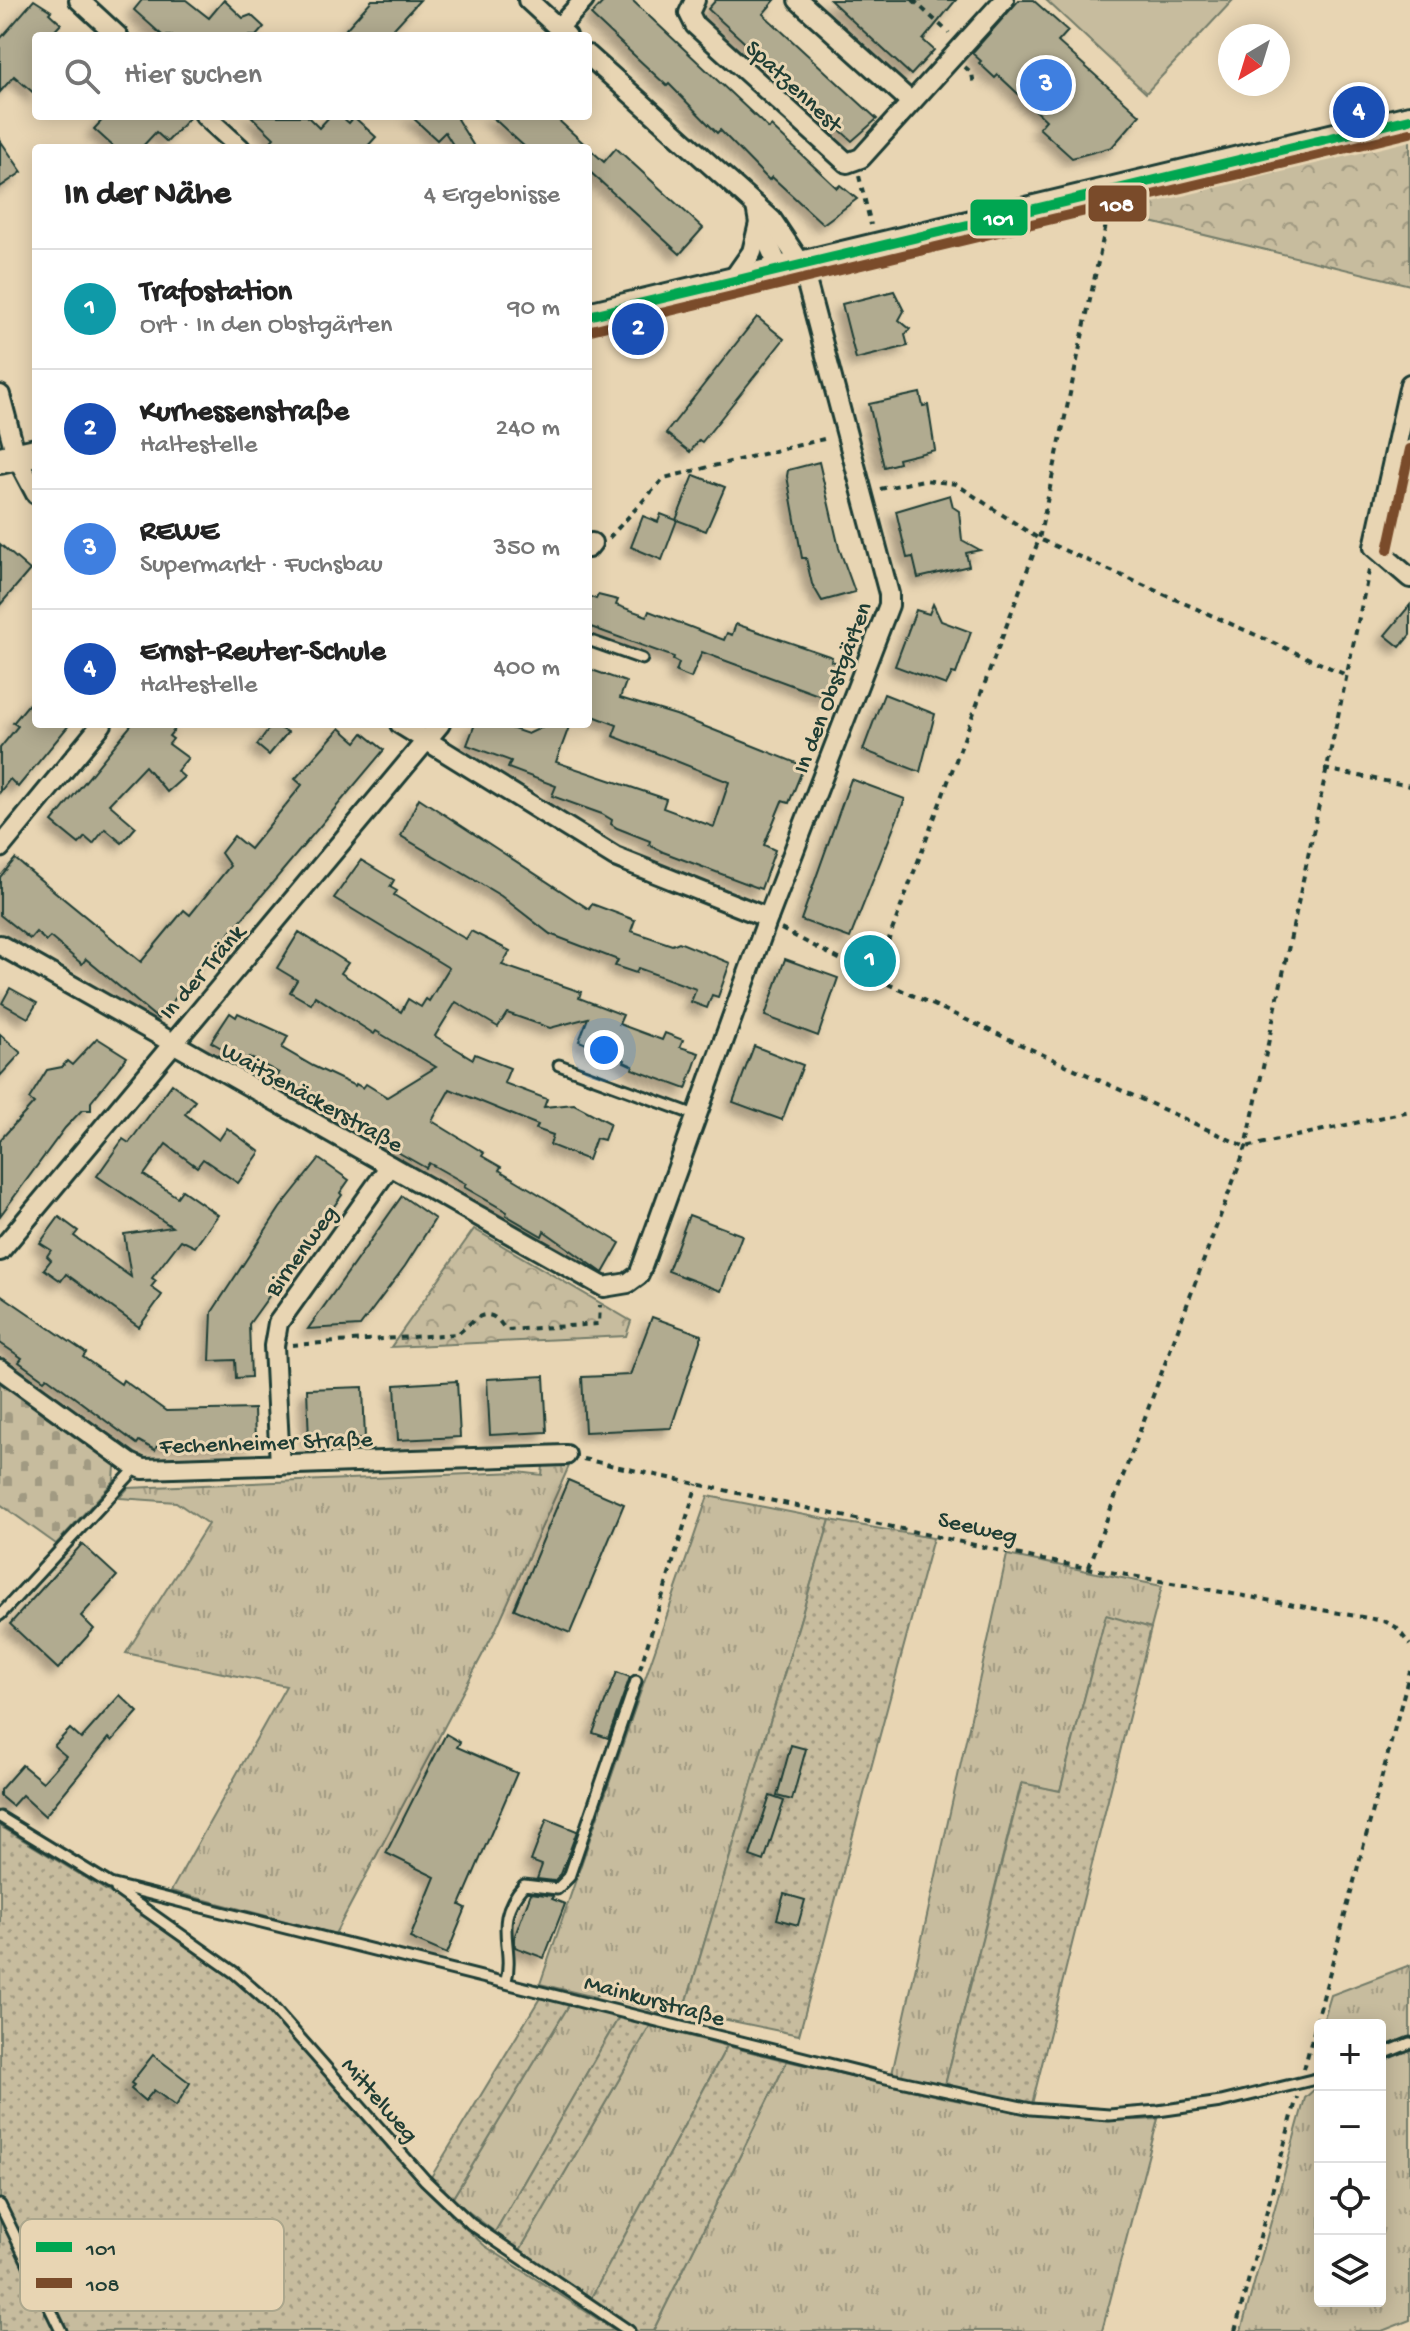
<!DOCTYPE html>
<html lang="de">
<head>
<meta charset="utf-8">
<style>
	body { margin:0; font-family:"Gochi Hand",sans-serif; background:#f2f2f2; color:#222 }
	.controls { position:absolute; right:24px; bottom:24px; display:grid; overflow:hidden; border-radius:8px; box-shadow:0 4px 20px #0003 }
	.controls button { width:72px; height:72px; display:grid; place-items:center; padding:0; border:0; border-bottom:2px solid #e0e0e0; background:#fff; color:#222; font:40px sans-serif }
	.compass { position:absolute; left:1218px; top:24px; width:72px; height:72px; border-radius:50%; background:#fff; box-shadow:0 4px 20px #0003; rotate:218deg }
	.you { position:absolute; left:604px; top:1050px; width:28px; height:28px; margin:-20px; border:6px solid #fff; border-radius:50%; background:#1a73e8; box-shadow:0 0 0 12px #1a73e833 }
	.badge { display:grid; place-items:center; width:52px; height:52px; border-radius:50%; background:#7c3aed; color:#fff; font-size:26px; font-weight:700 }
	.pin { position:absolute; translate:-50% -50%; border:4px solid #fff; box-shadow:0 2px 8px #0006 }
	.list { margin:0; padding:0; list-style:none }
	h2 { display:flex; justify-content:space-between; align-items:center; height:104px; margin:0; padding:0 32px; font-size:34px }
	h2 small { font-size:26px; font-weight:400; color:#767676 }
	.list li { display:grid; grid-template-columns:52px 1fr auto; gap:24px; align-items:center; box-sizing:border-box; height:120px; padding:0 32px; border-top:2px solid #e0e0e0 }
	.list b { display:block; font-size:30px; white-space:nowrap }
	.list p { margin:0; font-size:26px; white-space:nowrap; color:#767676 }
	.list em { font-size:26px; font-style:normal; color:#767676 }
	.icon { flex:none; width:44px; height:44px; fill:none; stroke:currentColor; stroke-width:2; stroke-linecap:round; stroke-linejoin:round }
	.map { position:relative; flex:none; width:1410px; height:2331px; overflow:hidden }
	.search { position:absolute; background:#fff; box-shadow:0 4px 20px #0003; left:32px; top:32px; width:560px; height:88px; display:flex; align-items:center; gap:20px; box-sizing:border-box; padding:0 28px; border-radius:8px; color:#767676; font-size:30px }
	.panel { position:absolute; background:#fff; box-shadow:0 4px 20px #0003; left:32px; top:144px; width:560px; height:584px; border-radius:8px }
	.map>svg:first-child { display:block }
	.grass { fill:url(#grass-tufts); stroke:#737c69; stroke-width:2 }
	.forest { fill:url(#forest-crowns); stroke:#737c69; stroke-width:2 }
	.cemetery { fill:url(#cemetery-stones); stroke:#737c69; stroke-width:2 }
	.garden { fill:url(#garden-dots); stroke:#737c69; stroke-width:2 }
	.pitch { fill:#c7bc9e; stroke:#737c69; stroke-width:2 }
	.building { fill:#b1ab90; stroke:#1f3d34; stroke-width:2; filter:url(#shadow) }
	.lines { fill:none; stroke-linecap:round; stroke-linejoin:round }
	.lane-casing { stroke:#1f3d34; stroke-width:15 }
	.street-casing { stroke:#1f3d34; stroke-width:24 }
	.secondary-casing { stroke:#1f3d34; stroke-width:32 }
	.path { stroke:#1f3d34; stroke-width:4; stroke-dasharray:6 6; stroke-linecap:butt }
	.lane { stroke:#e8d5b3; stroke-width:9 }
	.street { stroke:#e8d5b3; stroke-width:18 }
	.secondary { stroke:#e8d5b3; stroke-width:26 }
	.bus-1-casing { stroke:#e8d5b3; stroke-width:16 }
	.bus-2-casing { stroke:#e8d5b3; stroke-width:16 }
	.bus-1 { stroke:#00a651; stroke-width:10 }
	.bus-2 { stroke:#7a4b2a; stroke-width:10 }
	.labels { text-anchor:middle; stroke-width:6; stroke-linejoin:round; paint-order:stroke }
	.street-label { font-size:24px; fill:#1f3d34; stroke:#e8d5b3 }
	.key { fill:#e8d5b3; stroke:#aca78d; stroke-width:2 }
	.key-label { font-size:22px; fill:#1f3d34 }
	.line-badge { stroke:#e8d5b3; stroke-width:3 }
	.badge-label { font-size:22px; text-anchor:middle; font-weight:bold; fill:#fff }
</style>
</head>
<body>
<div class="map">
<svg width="1410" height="2331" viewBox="0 0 1410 2331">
	<defs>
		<pattern id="grass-tufts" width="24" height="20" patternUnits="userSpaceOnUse" patternTransform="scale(2)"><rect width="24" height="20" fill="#c7bc9e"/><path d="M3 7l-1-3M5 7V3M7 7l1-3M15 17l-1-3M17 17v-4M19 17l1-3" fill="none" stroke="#a19a82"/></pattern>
		<pattern id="forest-crowns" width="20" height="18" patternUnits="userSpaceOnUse" patternTransform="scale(2)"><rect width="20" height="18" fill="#c7bc9e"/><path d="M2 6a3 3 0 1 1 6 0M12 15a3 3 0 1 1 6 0" fill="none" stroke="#a19a82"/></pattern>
		<pattern id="cemetery-stones" width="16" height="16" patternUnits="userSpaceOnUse" patternTransform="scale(2)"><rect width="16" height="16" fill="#c7bc9e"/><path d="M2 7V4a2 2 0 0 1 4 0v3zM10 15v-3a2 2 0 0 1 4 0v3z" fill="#a19a82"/></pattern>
		<pattern id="garden-dots" width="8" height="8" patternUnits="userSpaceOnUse" patternTransform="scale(2)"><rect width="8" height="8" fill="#c7bc9e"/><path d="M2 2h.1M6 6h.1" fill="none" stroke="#a19a82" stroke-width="1.8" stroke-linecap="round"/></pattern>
		<filter id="shadow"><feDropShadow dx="-7" dy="7" stdDeviation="4" flood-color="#0004"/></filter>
	</defs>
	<rect width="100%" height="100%" fill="#e8d5b3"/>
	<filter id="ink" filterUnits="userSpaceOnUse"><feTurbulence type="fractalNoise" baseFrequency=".0125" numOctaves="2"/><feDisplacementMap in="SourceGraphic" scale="16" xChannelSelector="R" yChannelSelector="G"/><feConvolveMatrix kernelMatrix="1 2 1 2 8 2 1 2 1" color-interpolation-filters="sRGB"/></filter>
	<g filter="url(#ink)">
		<g class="grass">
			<path d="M543,1466H569L496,1629L335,1934L171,1891L286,1686L126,1653L208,1524L176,1502L119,1498L128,1488L518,1472L542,1475Z"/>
			<path d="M708,1496L830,1520L684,2011L673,2007L668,2016L599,1993L595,1997L540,1984Z"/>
			<path d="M1007,1555L1162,1586L1151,1628L1106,1616L1060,1791L1021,1784L945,2085L892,2074Z"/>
			<path d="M1410,1965V2037L1380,2048V2025H1322L1331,1995Z"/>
			<path d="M569,2005L619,2017L495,2232L452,2199Z"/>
			<path d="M650,2026L727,2046L591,2298L520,2250Z"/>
			<path d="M1410,2050V2320L1382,2331H1241L1305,2098L1320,2084V2301H1380V2061Z"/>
			<path d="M787,2061C909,2088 1032,2128 1158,2119L1102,2331H653Z"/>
		</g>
		<g class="forest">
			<path d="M1410,138V285L1122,215L1127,196Z"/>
			<path d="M474,1229L631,1321L626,1336L391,1347Z"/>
		</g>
		<path class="cemetery" d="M0,1383L115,1466L114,1481L56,1544L0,1504Z"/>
		<g class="garden">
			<path d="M830,1520L933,1538L799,2035L684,2011Z"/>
			<path d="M1106,1615L1151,1628L1032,2104L945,2085L1022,1783L1060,1791Z"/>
			<path d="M0,1826L153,1919L263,2002L454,2218L485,2246L616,2331H0Z"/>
			<path d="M540,1998L569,2005L452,2199L431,2177Z"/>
			<path d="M619,2017L650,2026L520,2250L495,2232Z"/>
			<path d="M727,2046L787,2061L653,2331H637L591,2298Z"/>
		</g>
		<path class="pitch" d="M1046,0H1233L1146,93Z"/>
		<g class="building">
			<path d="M34,0L51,11L49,13L61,24L50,36H36V95L14,76L0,92V39Z"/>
			<path d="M142,0H186L209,18L224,0L243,18L251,15L264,27L256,36H163L134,10Z"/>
			<path d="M372,0H420L387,36H354L346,29Z"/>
			<path d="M605,0H632L769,129L771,126L837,188L840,185L857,199L823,224L772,177L769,180L720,130L717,133L669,84L667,86L591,15Z"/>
			<path d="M716,0H775L763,14L877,119L852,141L708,9Z"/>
			<path d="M830,0H956L923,40L934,50L911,75Z"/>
			<path d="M1019,0H1033L1068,31L1058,42L1140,115L1112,147L1072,158L1039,128L1046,120L998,75L995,78L979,63L981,61L972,53Z"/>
			<path d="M106,116H191L167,142L156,132L141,148H115L94,129Z"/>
			<path d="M251,116H307L319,128L330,116H341L349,123L354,117L376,137L366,148H265L274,138Z"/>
			<path d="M411,116H460L457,119L475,148H455L445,132L437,140Z"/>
			<path d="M491,116H554L604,162L616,148L703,228L680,254L588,170V148H526Z"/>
			<path d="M0,140L22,172L0,187Z"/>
			<path d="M894,291L904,311L899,320L910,329L905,335L908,346L856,359L842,304Z"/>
			<path d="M757,317L784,339L702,442L699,440L690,452L666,433Z"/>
			<path d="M920,393L923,406L928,405L935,450L898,459L899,463L884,467L869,404Z"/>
			<path d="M819,462L839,548L855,592L822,601L812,584L806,558H802L787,476L788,470Z"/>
			<path d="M694,475L725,487L706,531L677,520L662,560L631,547L643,516L658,522L661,514L676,520Z"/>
			<path d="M950,495L953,507L959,511L962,540L980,550L966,553L969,566L918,578L913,557L907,558L896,511Z"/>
			<path d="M0,544L30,570L0,605Z"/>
			<path d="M598,595L618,600L616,605L647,616L649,611L724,640L727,633L732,635L736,624L832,657L831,661L841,664L829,699L702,652L691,678L676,672L679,663L673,660L674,657L588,626V596L596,599Z"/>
			<path d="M933,604L941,621L971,632L956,674L952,673L946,685L895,666L916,610L929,614Z"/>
			<path d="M1410,605V635L1400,647L1385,635Z"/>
			<path d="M592,670L626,682L620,698L676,715L804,766L789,803L782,801L764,845L775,850L761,889L663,852L649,845L650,841L617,828L611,824L612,820L602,814L552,796L556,786L508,768L511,761L467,745L475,724H499L528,734L549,724H570L556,762L666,799L663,808L714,827L729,782L613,736L617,725L588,714V681Z"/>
			<path d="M884,694L935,714L920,772L863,750Z"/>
			<path d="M36,695V724H70L18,787L10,779L0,792V748L18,726L13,723Z"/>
			<path d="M132,724H179L169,736L173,739L169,744L188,758L177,771L184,777L167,792L145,766L109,804L136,827L122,843L105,829L93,844L85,837L79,844L52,822Z"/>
			<path d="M272,724L288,732L269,755L257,745Z"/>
			<path d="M340,728L356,742L363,733L384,750L158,1019L86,959L82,964L50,937L46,941L36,932L30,939L0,915V877L15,859L141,962L184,910L190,915L230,866L221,853L234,836L250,849L302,785L295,779Z"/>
			<path d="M851,779L905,799L850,938L801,920Z"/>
			<path d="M419,798L589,909L592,904L635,920L631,931L672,945L679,942L730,963L718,997L712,995L707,1008L691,1002L696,989L638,968L636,973L615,966L618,960L550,934L501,896L401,836Z"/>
			<path d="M361,860L394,880L390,887L397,891L394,895L450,930L466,939L471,931L510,951L502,965L581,992L579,998L623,1015L619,1024L662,1040L665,1033L683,1040L680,1047L699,1053L686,1089L632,1069L633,1066L624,1062L625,1060L579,1041L588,1018L550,1028L507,1013L498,1027L456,1002L435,1036L473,1059L475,1054L510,1068L504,1083L547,1099L544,1107L574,1104L610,1123L604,1140L596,1138L588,1160L550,1145L553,1135L536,1129L538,1125L450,1089L432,1121L484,1153L482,1156L501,1167L499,1170L620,1243L603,1273L544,1231L542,1236L506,1215L507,1212L464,1187L466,1184L429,1163L426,1168L273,1082L279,1073L249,1057L246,1062L211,1042L230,1013L236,1017L238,1013L288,1036L282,1048L313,1066L355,1086L356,1084L363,1088L366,1084L387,1097L436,1067L376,1031L374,1034L315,996L311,1004L290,992L297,980L277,968L299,932L348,963L341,973L401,1012L408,999L421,1007L426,999L429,1001L449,968L334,898Z"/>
			<path d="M785,959L838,978L818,1036L765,1016Z"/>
			<path d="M10,988L37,1003L28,1018L2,1003Z"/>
			<path d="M0,1034L21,1053L0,1076Z"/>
			<path d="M97,1038L127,1057L91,1102V1110H82L65,1128L0,1216V1140L34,1103L29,1099L47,1070L62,1067L67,1061L72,1065Z"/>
			<path d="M754,1046L803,1065L782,1120L733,1102Z"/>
			<path d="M172,1084L195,1101L185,1114L219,1140L227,1128L260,1152L238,1183L203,1159L197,1167L166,1144L144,1175L177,1197L182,1190L218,1215L195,1247L181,1240L152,1278L156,1281L151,1287L162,1295L139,1327L66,1274L61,1281L44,1269L51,1260L47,1256L51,1250L40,1243L59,1217L78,1231L74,1236L131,1277L124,1234L172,1227L97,1176L123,1139L129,1143Z"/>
			<path d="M319,1159L349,1180L340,1193L342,1195L249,1324L251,1377L236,1378L235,1360L210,1361L212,1312L280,1208Z"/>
			<path d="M402,1196L435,1219L405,1266L360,1326L308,1329Z"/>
			<path d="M689,1215L742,1235L721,1291L668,1271Z"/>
			<path d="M0,1294L86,1353L83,1357L121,1384L123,1380L166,1411L254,1409L255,1442L223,1446H157L155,1450L139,1441L137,1444L47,1377L44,1380L19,1362L22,1358L0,1343Z"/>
			<path d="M652,1317L702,1335L671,1428L585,1432L582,1377L630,1375Z"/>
			<path d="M544,1376L547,1432L490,1435L487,1379Z"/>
			<path d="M457,1381L460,1437L398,1440L395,1385Z"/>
			<path d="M363,1387L365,1439L309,1441L307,1389Z"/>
			<path d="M568,1480L624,1504L570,1633L514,1609Z"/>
			<path d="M82,1544L117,1576L81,1616L94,1629L58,1669L10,1624Z"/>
			<path d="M617,1672L630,1677L608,1738L593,1733Z"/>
			<path d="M120,1695L138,1712L112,1741L109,1738L45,1816L22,1795L12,1806L0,1796V1790L22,1765L43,1782L66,1756L54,1746L70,1729L81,1739Z"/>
			<path d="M446,1734L460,1742L457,1747L517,1773L460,1905L466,1908L447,1954L410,1938L435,1877L386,1853Z"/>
			<path d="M791,1745L806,1749L792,1800L777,1796Z"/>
			<path d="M770,1796L784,1801L764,1861L750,1856Z"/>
			<path d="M547,1819L577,1831L561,1874L554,1881L537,1879L542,1865L531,1861Z"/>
			<path d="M531,1893L553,1896L552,1899L565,1904L544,1958L515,1947L514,1938Z"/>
			<path d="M784,1894L805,1900L798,1925L777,1919Z"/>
			<path d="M153,2055L190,2083L176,2106L154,2090L145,2101L131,2089L134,2085L131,2083Z"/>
		</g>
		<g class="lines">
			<defs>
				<g id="lane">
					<path d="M588,640L642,659"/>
					<path d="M559,1065L698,1116"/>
					<path d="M0,1615L137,1467"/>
					<path d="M0,1817L110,1884L877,2076L1031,2109L1109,2115L1158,2111L1221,2102L1320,2078"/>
					<path d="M116,1889L235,1973L268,2002L425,2180L471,2224L629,2331"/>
					<path d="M506,1981C515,1945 491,1922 524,1885L557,1889L569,1877L636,1681"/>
					<path d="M1380,2055L1410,2043"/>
					<path d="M0,2205L61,2331"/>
				</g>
				<g id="street">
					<path d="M79,0L118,36"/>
					<path d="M528,0L567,36"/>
					<path d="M695,0L689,13L695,25L847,163L861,158L1004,0"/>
					<path d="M798,0L911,102"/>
					<path d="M558,28L584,0"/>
					<path d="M205,116L240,148"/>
					<path d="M756,206L759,223L780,270"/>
					<path d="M731,282L752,252L759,223"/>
					<path d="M1410,384L1374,547L1410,578"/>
					<path d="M0,395L16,456L36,494"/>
					<path d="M588,548L592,543"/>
					<path d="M400,724L615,857L768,918"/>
					<path d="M0,848L102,724"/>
					<path d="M0,945L604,1287L628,1283L639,1275L768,918L889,605V594L802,265L772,220L588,55"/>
					<path d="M0,1251L440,724"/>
					<path d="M0,1369L130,1463L143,1469L566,1455"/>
					<path d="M280,1465L274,1346L278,1323L390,1166"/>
				</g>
				<g id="secondary">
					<path d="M588,316L1410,119"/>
					<path d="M0,460L36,452"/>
				</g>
			</defs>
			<use href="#lane" class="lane-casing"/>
			<use href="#street" class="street-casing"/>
			<use href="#secondary" class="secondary-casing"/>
			<g class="path">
				<path d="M913,0L949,33"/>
				<path d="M965,67L972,73L974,86"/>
				<path d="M859,176L871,225"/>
				<path d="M880,489L924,480L956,484L1039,539L1344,674"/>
				<path d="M609,538L664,478L828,438"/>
				<path d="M1324,769L1410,786"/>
				<path d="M781,929L890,985L1246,1147L1410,1111"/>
				<path d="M875,976L1039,539L1108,215"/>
				<path d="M292,1345L457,1334C468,1328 481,1305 498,1320C501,1323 503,1327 507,1330L599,1324L600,1305"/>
				<path d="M583,1459L1043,1560L1384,1621L1396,1627L1410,1645"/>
				<path d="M1089,1567L1246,1147L1370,566"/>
				<path d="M640,1669L697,1484"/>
				<path d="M1304,2069L1410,1671"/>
				<path d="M1235,2331L1297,2097"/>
			</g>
			<use href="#lane" class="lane"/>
			<use href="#street" class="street"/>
			<use href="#secondary" class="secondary"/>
			<defs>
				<path id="bus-1" d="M588,316L1410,119"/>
				<g id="bus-2">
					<path d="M591,330L1410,133"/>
					<path d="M1388,550L1410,449"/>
				</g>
			</defs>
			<use href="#bus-1" class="bus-1-casing"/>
			<use href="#bus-2" class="bus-2-casing"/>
			<use href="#bus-1" class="bus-1"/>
			<use href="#bus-2" class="bus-2"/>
		</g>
	</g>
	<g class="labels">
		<g class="street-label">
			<text transform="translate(795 85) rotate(43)" y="8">Spatzennest</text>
			<text transform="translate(831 687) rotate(-69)" y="8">In den Obstgärten</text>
			<text transform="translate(201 971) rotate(-49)" y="8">In der Tränk</text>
			<text transform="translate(313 1096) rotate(29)" y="8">Waitzenäckerstraße</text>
			<text transform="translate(300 1250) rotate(-54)" y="8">Birnenweg</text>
			<text transform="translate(266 1441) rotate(-2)" y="8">Fechenheimer Straße</text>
			<text transform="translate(978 1526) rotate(13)" y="8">Seeweg</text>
			<text transform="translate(655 1999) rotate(15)" y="8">Mainkurstraße</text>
			<text transform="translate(381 2099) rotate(49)" y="8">Mittelweg</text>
		</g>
	</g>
	<rect x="20" y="2219" width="264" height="92" rx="12" class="key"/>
	<rect x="36" y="2242" width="36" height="10" fill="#00a651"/>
	<rect x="36" y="2278" width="36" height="10" fill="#7a4b2a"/>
	<g class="key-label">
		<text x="86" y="2255">101</text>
		<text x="86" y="2291">108</text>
	</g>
	<g class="line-badge">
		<rect x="1087" y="184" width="61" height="39" rx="8" fill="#7a4b2a"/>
		<rect x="969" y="198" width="60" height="39" rx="8" fill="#00a651"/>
	</g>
	<g class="badge-label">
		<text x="1117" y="211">108</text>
		<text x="999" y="225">101</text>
	</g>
</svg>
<div class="controls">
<button>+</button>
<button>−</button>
<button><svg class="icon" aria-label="locate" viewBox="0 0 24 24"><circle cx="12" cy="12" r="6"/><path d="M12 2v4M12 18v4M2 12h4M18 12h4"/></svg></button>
<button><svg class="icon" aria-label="layers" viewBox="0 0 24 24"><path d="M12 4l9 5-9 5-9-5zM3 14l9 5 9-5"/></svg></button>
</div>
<svg class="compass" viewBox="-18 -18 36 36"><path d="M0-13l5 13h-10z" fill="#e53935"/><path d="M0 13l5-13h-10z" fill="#767676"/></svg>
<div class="you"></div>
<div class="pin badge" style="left:870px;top:961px;background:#0f9aa8">1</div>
<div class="pin badge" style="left:638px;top:329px;background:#1a4fb4">2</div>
<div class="pin badge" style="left:1046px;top:85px;background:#3f7fe0">3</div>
<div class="pin badge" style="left:1359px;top:112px;background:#1a4fb4">4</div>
<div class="search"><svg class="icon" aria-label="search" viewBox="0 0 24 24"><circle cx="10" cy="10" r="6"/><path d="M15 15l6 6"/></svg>Hier suchen</div>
<section class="panel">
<h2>In der Nähe<small>4 Ergebnisse</small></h2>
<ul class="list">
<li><span class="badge" style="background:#0f9aa8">1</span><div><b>Trafostation</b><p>Ort · In den Obstgärten</p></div><em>90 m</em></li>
<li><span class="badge" style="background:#1a4fb4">2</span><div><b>Kurhessenstraße</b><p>Haltestelle</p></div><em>240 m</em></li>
<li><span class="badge" style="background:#3f7fe0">3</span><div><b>REWE</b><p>Supermarkt · Fuchsbau</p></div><em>350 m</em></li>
<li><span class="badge" style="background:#1a4fb4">4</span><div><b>Ernst-Reuter-Schule</b><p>Haltestelle</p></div><em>400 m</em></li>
</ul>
</section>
</div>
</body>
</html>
